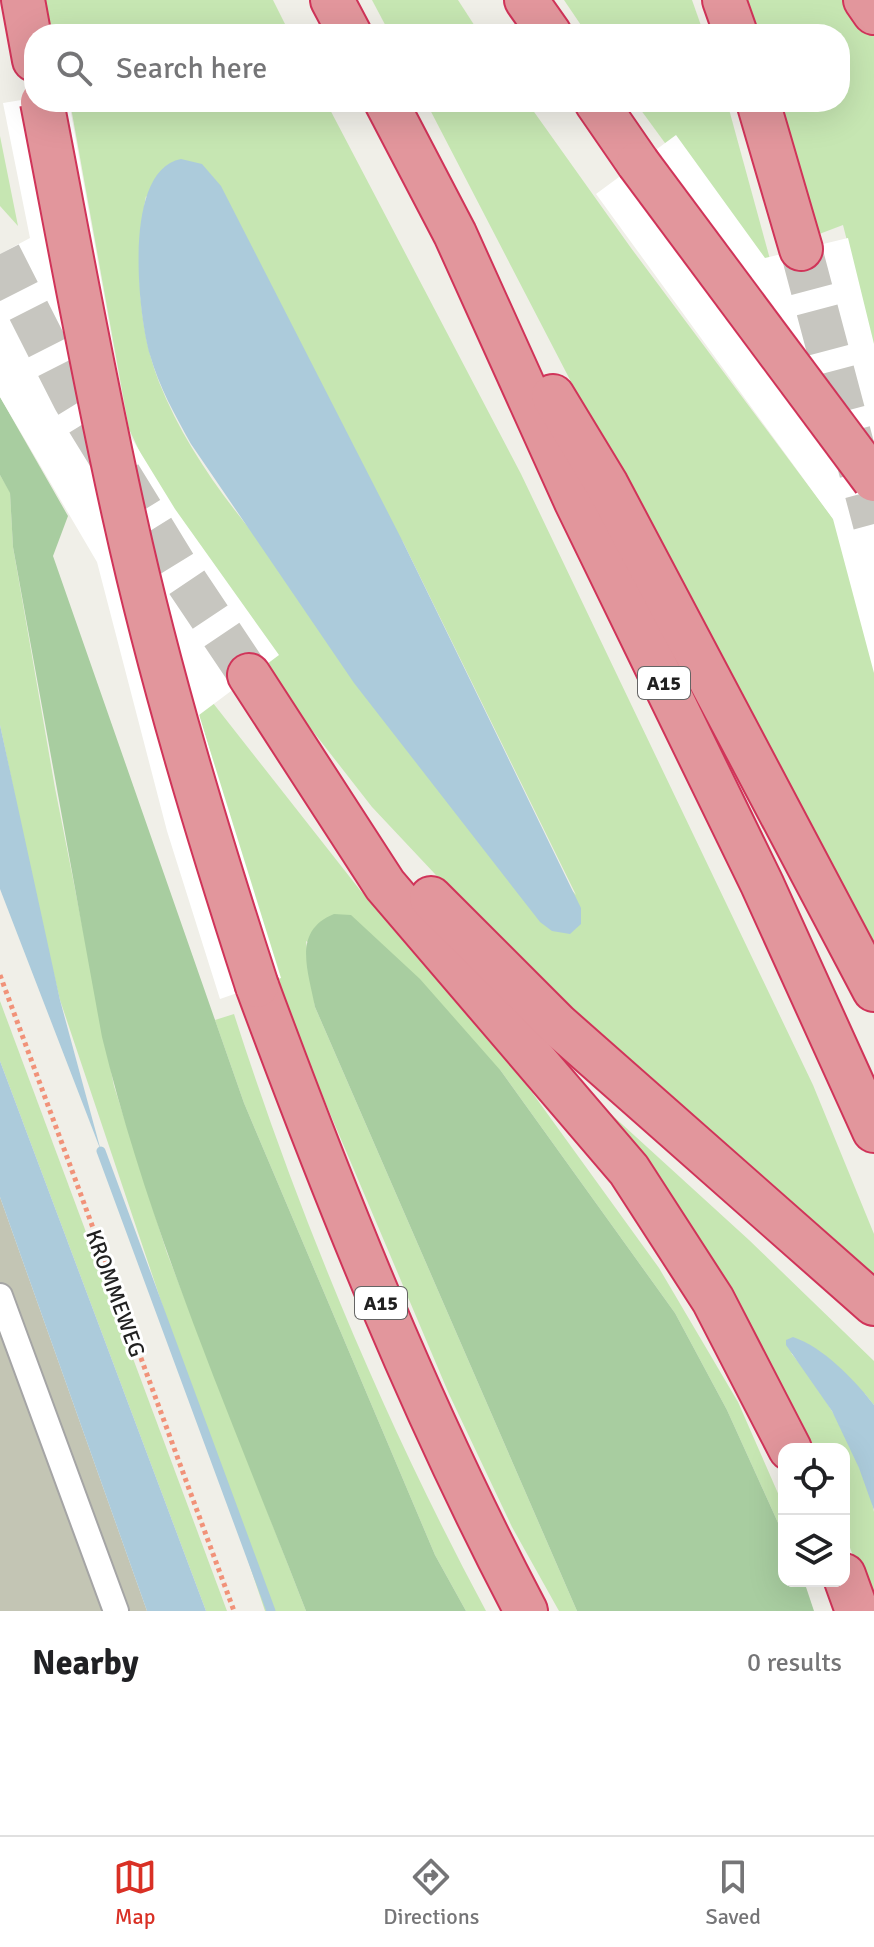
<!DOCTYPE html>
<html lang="en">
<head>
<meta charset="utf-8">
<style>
	body { margin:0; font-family:Signika,sans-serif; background:#f6f6f6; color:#202124 }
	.controls { position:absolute; right:24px; bottom:24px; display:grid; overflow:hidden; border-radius:16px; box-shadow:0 8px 32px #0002 }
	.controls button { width:72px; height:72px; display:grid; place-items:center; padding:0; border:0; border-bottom:2px solid #e0e0e0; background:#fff; color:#202124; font:40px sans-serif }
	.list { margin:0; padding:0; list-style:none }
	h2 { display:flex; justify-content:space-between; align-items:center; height:104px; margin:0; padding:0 32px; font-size:34px }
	h2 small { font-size:26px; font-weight:400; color:#757577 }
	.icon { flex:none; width:44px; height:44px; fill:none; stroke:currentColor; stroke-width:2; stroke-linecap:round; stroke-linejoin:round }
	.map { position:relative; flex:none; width:874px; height:1611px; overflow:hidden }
	.search { position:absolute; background:#fff; box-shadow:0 8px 32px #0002; left:24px; right:24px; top:24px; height:88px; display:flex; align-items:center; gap:20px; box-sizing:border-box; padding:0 28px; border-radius:32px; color:#757577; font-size:30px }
	.sheet { height:224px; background:#fff }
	nav { display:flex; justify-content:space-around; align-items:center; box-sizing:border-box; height:112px; border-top:2px solid #e0e0e0; background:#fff; font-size:22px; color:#757577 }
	nav a { display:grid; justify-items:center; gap:4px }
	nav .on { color:#d93025 }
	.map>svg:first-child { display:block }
	.construction { fill:#c3c5b4 }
	.grass { fill:#c6e6b2; fill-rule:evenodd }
	.forest { fill:#a8cda0 }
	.water { fill:#accbdb }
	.pier { fill:#fff }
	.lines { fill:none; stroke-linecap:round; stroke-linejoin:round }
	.stream { stroke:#accbdb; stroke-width:9 }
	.motorway-tunnel { stroke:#c7c6c0; stroke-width:42; stroke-dasharray:42 21; stroke-linecap:butt }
	.minor-casing { stroke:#a5a5a5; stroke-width:28 }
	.motorway-casing { stroke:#d03459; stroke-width:46 }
	.path { stroke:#f19279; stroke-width:5; stroke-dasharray:4 4; stroke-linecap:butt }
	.minor { stroke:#fff; stroke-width:24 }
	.motorway { stroke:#e2969c; stroke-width:42 }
	.motorway-bridge-casing { stroke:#d03459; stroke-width:46; stroke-linecap:butt }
	.motorway-bridge { stroke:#e2969c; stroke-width:42 }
	.labels { text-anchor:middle; stroke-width:6; stroke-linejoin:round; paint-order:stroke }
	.shield { fill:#fff; stroke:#646464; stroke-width:2 }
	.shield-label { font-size:20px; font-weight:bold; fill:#212121 }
	.street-label { font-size:22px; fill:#212121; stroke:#fff }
</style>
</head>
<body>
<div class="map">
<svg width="874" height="1611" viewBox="0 0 874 1611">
	<rect width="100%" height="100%" fill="#f0efe8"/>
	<path class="construction" d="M0,1197L147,1611H0Z"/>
	<g class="grass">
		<path d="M41,0H273L290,34H53Z"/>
		<path d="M372,0H458L480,34H390Z"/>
		<path d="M564,0H692L704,34H587Z"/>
		<path d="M745,0H851L874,34V347L843,225L814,236L775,102H840V34H756Z"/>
		<path d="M70,102H326L521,474L813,1085L874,1234V1291L520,961L450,890L372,807L294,707L191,561L129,429ZM146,196L403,542L576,895C501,812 427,729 353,646C281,566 199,483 159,382C137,326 135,256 146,196Z"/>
		<path d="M426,102H527L631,248L843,532L874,650V966Z"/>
		<path d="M635,102H727L782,303Z"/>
		<path d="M0,136L18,226L0,206Z"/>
		<path d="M0,475L10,492L13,547L55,788L114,1086L167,1253L306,1611H265L60,1000L40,916L0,725Z"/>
		<path d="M213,703L360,890L497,1044L659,1268L738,1402L784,1507V1536L727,1410L675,1313L501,1071L306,941L315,1007L577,1611H559L512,1527L449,1394L282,1000L199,714Z"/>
		<path d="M0,1001L227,1611H206L0,1061Z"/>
		<path d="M234,1014C300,1219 384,1421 486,1611H466L435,1555L244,1103L215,1020Z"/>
		<path d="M590,1095L749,1240L874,1361V1405L865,1394L791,1353C822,1389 868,1464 874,1512C874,1543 874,1579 874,1611L844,1532V1449H811Z"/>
	</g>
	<g class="forest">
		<path d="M0,397L68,516L53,556L244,1103L435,1555L466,1611H306C233,1422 150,1234 102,1037L13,547L10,493L0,475Z"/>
		<path d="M334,914L351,915L420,979L501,1071L675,1313L727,1410L784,1536V1581H804L814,1611H577L315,1007C308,970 292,931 334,914Z"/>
	</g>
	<g class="water">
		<path d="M181,159L202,164L221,186L403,542L581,908V924L570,934L552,931L540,922L354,683L191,444C175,415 159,387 150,355C138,314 122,170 181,159Z"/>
		<path d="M0,725L60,1000L101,1151L0,889Z"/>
		<path d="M0,1061L206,1611H147L0,1197Z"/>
		<path d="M793,1337C823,1347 855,1380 874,1405V1510L859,1468L832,1411L786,1345V1340Z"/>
	</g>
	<g class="pier">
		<path d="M34,98V102H69L129,434L175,509L279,655L199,715L281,978L220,999L167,831L97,562L0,397V254L30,238L3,103Z"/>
		<path d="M676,135L765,258L848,238L874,344V673L833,519L596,194Z"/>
	</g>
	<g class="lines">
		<path class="stream" d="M101,1151L271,1611"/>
		<g class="motorway-tunnel">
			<path d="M801,249L874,524"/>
			<path d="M0,254L74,400L178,569L249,675"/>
		</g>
		<defs>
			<path id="minor" d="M0,1296L116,1611"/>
			<g id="motorway">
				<path d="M23,0L34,60"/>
				<path d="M332,0L350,34"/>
				<path d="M526,0L550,34"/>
				<path d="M724,0L736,34"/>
				<path d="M865,0L874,13"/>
				<path d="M386,102L455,234L576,502L762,884L874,1131"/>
				<path d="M596,102L638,163"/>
				<path d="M758,102L801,249"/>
				<path d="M553,396L607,485L874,990"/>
				<path d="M249,675L385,885L629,1170L713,1300L790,1449"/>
				<path d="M431,898L558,1025L874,1304"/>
				<path d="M257,986C336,1199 420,1410 526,1611"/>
				<path d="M844,1575L857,1611"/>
			</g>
		</defs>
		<use href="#minor" class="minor-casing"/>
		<use href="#motorway" class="motorway-casing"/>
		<path class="path" d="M0,975L234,1611"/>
		<use href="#minor" class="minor"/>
		<use href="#motorway" class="motorway"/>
		<defs>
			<g id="motorway-bridge">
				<path d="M42,102C69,241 94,381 125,519C160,677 207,832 257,986"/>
				<path d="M638,163L874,480"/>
			</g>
		</defs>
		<use href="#motorway-bridge" class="motorway-bridge-casing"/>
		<use href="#motorway-bridge" class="motorway-bridge"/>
	</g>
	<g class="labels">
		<g class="shield">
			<rect x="638" y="667" width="52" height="32" rx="6"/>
			<rect x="355" y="1287" width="52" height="32" rx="6"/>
		</g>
		<g class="shield-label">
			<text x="664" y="690">A15</text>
			<text x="381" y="1310">A15</text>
		</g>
		<g class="street-label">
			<text transform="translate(116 1293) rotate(70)" y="8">KROMMEWEG</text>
		</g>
	</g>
</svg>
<div class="controls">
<button><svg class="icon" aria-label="locate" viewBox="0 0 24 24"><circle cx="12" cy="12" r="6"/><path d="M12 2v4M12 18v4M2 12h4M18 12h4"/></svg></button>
<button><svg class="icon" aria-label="layers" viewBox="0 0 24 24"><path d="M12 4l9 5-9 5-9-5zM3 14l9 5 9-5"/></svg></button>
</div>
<div class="search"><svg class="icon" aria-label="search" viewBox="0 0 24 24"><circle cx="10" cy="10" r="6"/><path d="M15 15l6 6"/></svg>Search here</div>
</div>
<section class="sheet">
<h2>Nearby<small>0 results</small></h2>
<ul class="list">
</ul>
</section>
<nav>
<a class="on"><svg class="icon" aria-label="map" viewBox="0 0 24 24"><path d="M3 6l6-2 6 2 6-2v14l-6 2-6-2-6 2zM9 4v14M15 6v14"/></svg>Map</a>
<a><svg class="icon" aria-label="directions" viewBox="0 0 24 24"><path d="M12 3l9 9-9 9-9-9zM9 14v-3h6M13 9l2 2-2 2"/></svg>Directions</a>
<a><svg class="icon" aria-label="saved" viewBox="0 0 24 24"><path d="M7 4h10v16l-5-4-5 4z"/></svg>Saved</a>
</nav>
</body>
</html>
